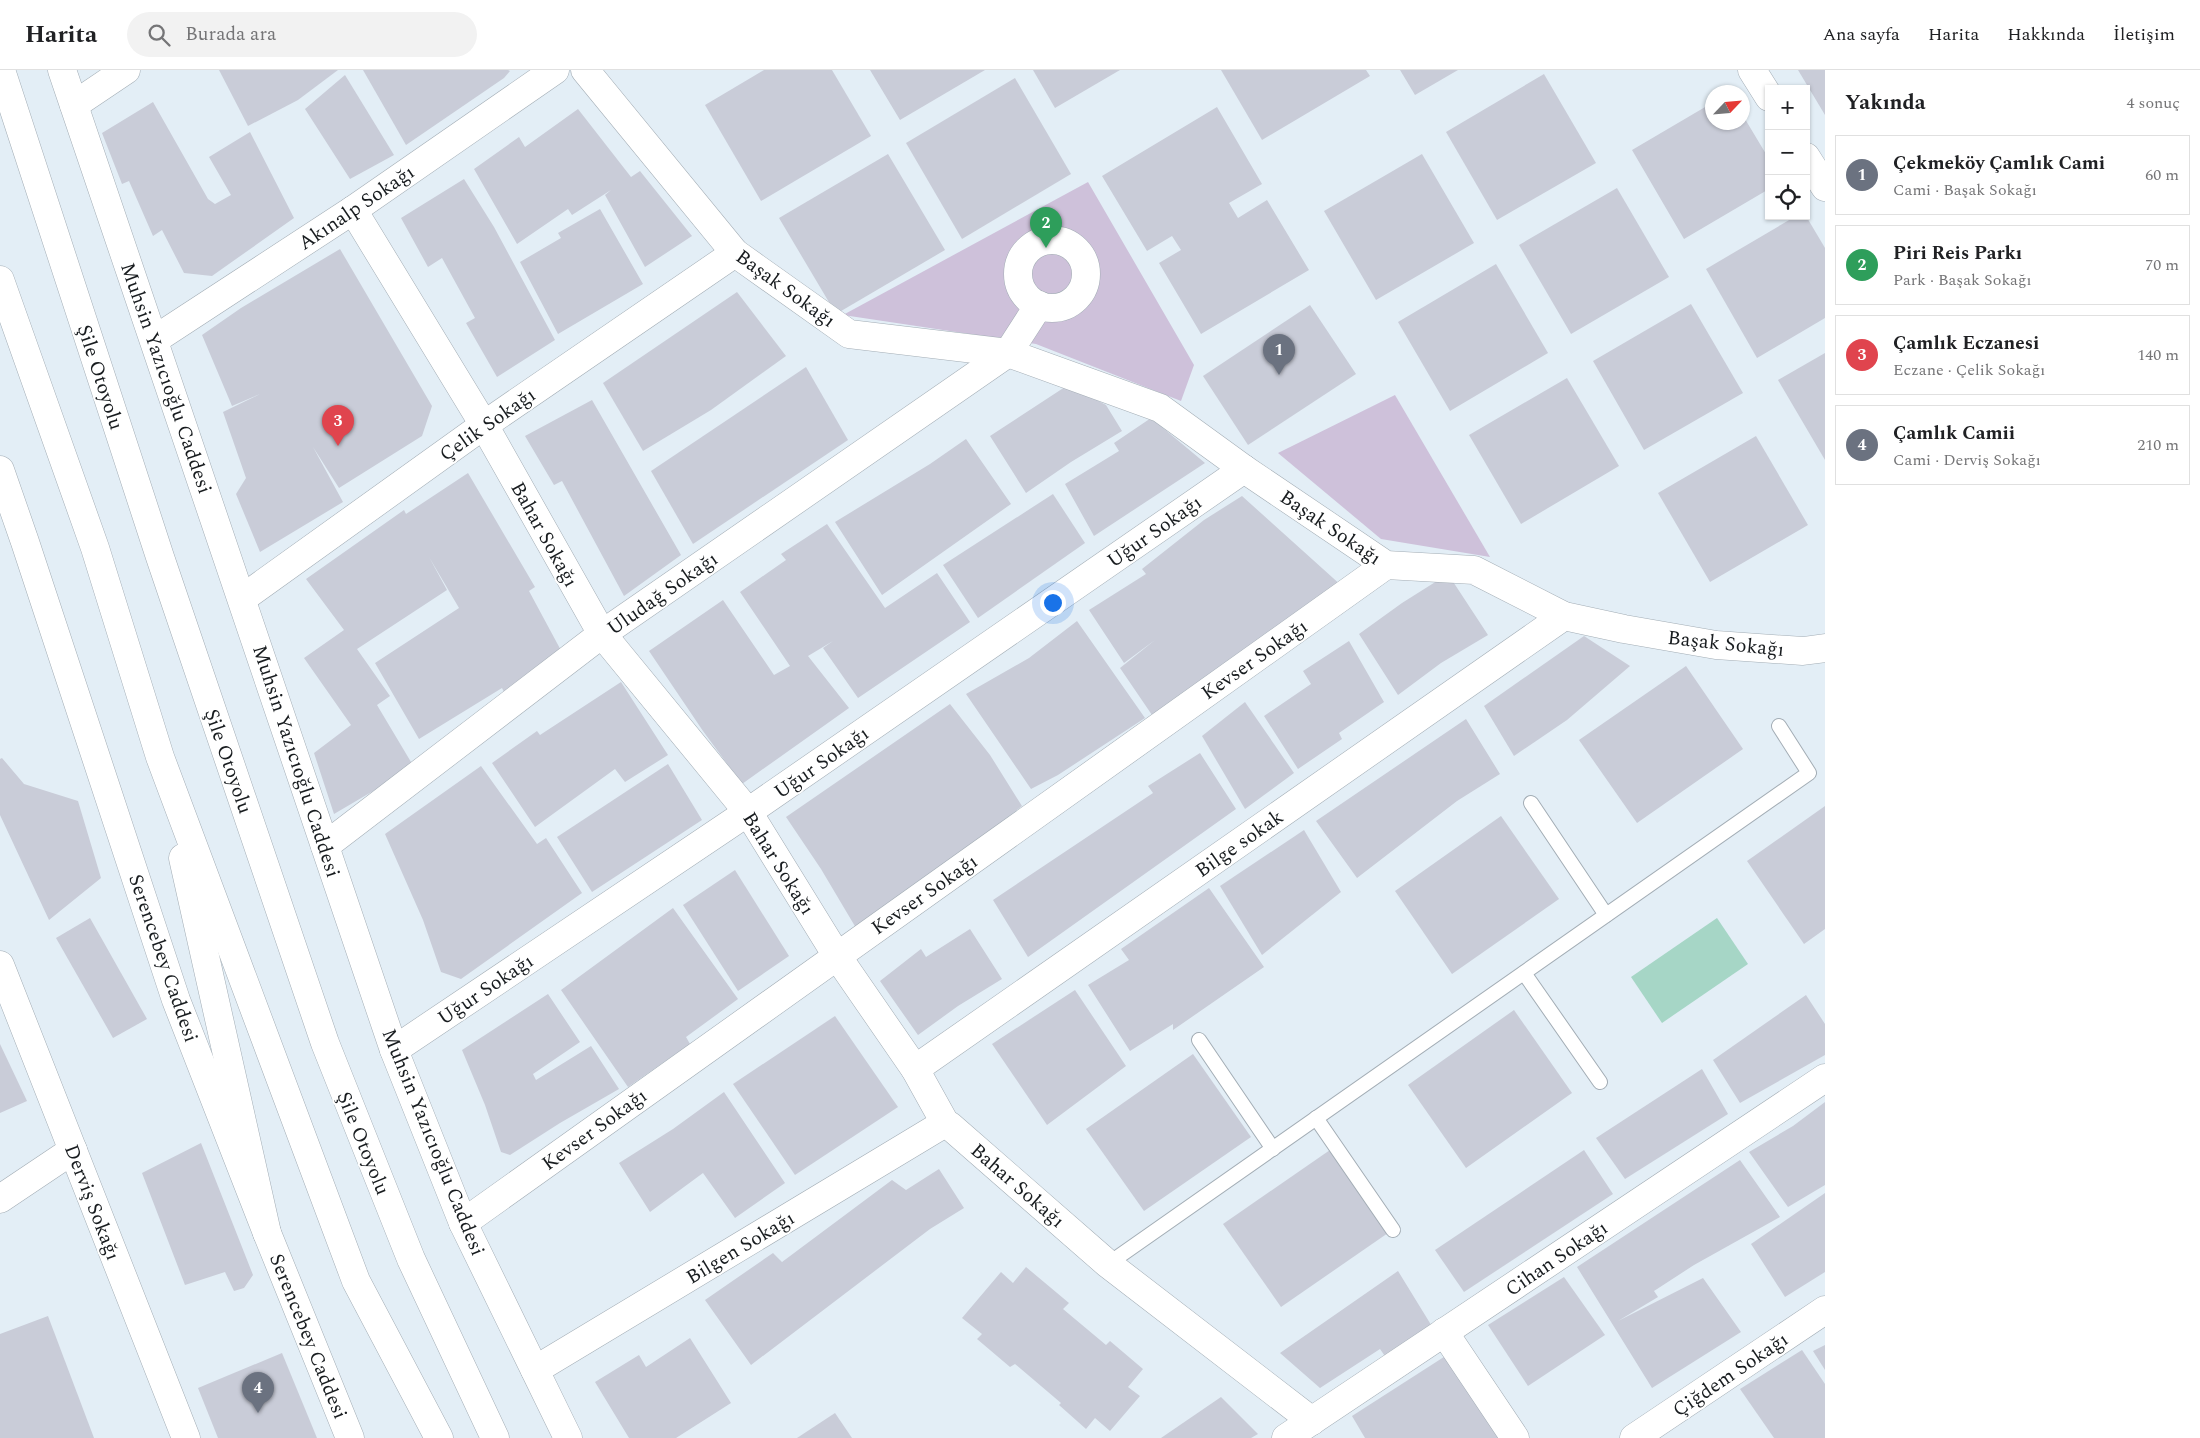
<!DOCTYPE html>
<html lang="tr">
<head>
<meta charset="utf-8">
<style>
	body { margin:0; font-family:Spectral,serif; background:#f2f2f2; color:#202124 }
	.controls { position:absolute; right:15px; top:15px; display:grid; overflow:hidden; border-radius:0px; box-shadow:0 1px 4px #0004 }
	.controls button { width:45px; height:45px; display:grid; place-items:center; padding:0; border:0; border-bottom:1px solid #e0e0e0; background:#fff; color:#202124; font:25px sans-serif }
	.compass { position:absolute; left:1705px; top:15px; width:45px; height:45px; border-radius:50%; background:#fff; box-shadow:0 1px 4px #0004; rotate:64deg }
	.you { position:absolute; left:1052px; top:532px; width:18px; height:18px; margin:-12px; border:4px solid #fff; border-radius:50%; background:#1a73e8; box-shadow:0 0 0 8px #1a73e833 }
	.badge { display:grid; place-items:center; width:32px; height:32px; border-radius:50%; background:#0b8043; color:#fff; font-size:16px; font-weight:700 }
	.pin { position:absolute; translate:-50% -41px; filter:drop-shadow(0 1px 2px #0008) }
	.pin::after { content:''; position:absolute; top:26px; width:18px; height:15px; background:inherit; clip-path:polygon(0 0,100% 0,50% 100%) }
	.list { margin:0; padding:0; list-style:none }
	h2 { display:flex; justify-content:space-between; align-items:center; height:65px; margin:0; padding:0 20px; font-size:21px }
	h2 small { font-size:16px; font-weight:400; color:#757577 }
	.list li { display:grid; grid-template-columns:32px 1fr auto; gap:15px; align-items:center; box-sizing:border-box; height:80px; margin:0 10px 10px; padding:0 10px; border:1px solid #e0e0e0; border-radius:0px }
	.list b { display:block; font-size:19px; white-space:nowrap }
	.list p { margin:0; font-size:16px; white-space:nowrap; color:#757577 }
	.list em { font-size:16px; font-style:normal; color:#757577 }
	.icon { flex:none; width:28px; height:28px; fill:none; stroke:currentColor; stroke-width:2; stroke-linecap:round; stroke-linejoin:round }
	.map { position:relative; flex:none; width:1825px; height:1368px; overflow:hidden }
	header { display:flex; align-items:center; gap:30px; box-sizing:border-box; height:70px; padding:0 25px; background:#fff; border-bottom:1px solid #e0e0e0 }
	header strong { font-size:24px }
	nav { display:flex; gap:28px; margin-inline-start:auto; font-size:18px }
	.search { width:350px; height:45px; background:#f2f2f2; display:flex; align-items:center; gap:12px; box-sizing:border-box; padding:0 18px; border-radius:28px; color:#757577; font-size:19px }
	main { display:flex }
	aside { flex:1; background:#fff }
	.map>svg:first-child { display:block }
	.green { fill:#cec1da }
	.water { fill:#a6d6c6 }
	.building { fill:#c9ccd8 }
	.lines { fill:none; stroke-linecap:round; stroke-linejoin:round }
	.lane-casing { stroke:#a3adb5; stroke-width:16 }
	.street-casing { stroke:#a3adb5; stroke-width:29 }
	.secondary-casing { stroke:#a3adb5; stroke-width:29 }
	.highway-casing { stroke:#a3adb5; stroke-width:29 }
	.lane { stroke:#fff; stroke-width:14 }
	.street { stroke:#fff; stroke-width:28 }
	.secondary { stroke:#fff; stroke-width:28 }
	.highway { stroke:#fff; stroke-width:28 }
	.labels { text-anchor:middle; stroke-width:4; stroke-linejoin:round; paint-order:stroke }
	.street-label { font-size:20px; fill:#181c1f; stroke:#fff }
</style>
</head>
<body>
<header>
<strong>Harita</strong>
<div class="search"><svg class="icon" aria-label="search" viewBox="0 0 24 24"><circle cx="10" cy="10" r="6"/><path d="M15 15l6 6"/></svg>Burada ara</div>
<nav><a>Ana sayfa</a><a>Harita</a><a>Hakkında</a><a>İletişim</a></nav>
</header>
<main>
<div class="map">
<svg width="1825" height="1368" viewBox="0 0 1825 1368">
	<rect width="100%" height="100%" fill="#e3eef6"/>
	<g class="green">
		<path d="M1088,112L1194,295L1181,331L1036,274L843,245Z"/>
		<path d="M1395,325L1490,487L1381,469L1278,383Z"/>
	</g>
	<path class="water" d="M1717,848L1748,894L1662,953L1631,907Z"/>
	<g class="building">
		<path d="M219,0H338L298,30L248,56Z"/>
		<path d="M363,0H508L510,1L504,8L406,75Z"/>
		<path d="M764,0H832L871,66L761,131L705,35Z"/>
		<path d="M870,0H985L900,50Z"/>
		<path d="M1033,0H1120L1055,38Z"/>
		<path d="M1221,0H1366L1370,6L1262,70Z"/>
		<path d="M1400,0H1458L1415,25Z"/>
		<path d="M1798,0H1825V45Z"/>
		<path d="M1544,4L1596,93L1497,150L1446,62Z"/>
		<path d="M345,5L394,85L350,109L305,39Z"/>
		<path d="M1015,8L1071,104L962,169L906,73Z"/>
		<path d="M153,32L208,129L215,134L231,125L209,87L250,62L294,148L212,206L184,203L162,160L153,166L129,111L122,114L102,63Z"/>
		<path d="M1712,33V52H1742V44L1769,89V119L1684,169L1632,80Z"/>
		<path d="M1217,37L1262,114L1229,133L1238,148L1267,130L1309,200L1201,264L1159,193L1181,180L1172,166L1147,181L1102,106Z"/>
		<path d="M578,39L631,107L640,101L692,166L645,197L605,125L611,120L572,145L568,139L517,174L474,99L519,67L525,77Z"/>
		<path d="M888,84L945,180L836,244L779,148Z"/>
		<path d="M1422,84L1474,173L1376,230L1324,141Z"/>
		<path d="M464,109L494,157L555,270L497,307L466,253L475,248L442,188L428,197L401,148Z"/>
		<path d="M1617,118L1669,207L1571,264L1519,175Z"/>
		<path d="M600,139L643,214L558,264L520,192L561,168L558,163Z"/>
		<path d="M1796,146H1806L1825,178V248L1757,288L1706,199Z"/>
		<path d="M340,179L432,336L422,366L339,418L313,377L343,432L260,482L236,424L246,408L223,342L260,324L232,336L202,265L241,238Z"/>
		<path d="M1496,194L1548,283L1450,341L1398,252Z"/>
		<path d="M737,222L786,286L711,340L643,381L603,313Z"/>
		<path d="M1691,234L1743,323L1644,380L1593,291Z"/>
		<path d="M1310,235L1356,304L1248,375L1203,306Z"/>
		<path d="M1825,283V390L1778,310Z"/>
		<path d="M806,297L848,370L693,474L651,401Z"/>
		<path d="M1567,308L1619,396L1521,454L1469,365Z"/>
		<path d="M1068,315L1106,335L1122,361L1071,392L1026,423L990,366Z"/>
		<path d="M592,330L681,485L624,526L562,411L554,415L525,366Z"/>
		<path d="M1151,348L1205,393L1094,466L1065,414L1119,381L1114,373Z"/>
		<path d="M1756,366L1808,455L1710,512L1658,423Z"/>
		<path d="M966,369L1011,434L882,525L835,452L930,394Z"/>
		<path d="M468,403L535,517L529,521L564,586L504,622L502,618L419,669L375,593L459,538L429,487L447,520L357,579L390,626L377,635L414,697L334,744L314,683L351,655L304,588L344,560L306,509L404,440L406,444Z"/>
		<path d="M1053,424L1085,473L978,548L943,495Z"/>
		<path d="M1242,426L1343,517L1152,645L1120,598L1155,570L1124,593L1089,540L1146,504L1142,499L1204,450Z"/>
		<path d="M827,454L885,538L937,503L970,552L858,628L823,578L833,571L808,586L849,638L742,714L703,661L649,581L723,530L774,605L790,596L740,522L786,490L781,484Z"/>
		<path d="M1448,504L1488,565L1441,593L1398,625L1359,564L1402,533Z"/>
		<path d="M1077,551L1145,648L1058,705L1031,719L966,624L1029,588Z"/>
		<path d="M1584,566L1630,596L1567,650L1514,686L1484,636Z"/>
		<path d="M1349,571L1384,632L1339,663L1342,669L1298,699L1264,646L1311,614L1303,601Z"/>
		<path d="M1686,596L1743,679L1637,753L1579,670Z"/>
		<path d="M621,612L668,685L625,712L615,699L535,757L492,693L537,661L540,665Z"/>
		<path d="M1245,632L1294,703L1245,739L1202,666Z"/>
		<path d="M950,634L990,685L1022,736L967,779L856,858L821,799L786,747Z"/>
		<path d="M1466,649L1500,704L1457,731L1357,808L1316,751Z"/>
		<path d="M1200,683L1236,739L1028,887L993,830L1153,723L1148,716Z"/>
		<path d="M2,688L24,714L78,731L101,808L49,850L0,745V689Z"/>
		<path d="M668,694L702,750L592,822L557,767Z"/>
		<path d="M481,696L537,774L546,768L582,823L461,909L441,902L423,850L385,764Z"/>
		<path d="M1825,736V859L1804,874L1747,791Z"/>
		<path d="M1501,746L1559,829L1452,904L1395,821Z"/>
		<path d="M1304,760L1341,822L1262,885L1220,816Z"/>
		<path d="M735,800L789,886L738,921L683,835Z"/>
		<path d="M1209,818L1264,897L1173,960V954L1130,981L1088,915L1129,890L1121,879Z"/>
		<path d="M673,838L738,929L686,967L690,974L628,1017L561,920Z"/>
		<path d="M90,848L147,949L113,968L56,868Z"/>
		<path d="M970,859L1002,909L958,936L918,965L880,911L921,879L926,887Z"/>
		<path d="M1075,920L1126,996L1047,1055L992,974Z"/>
		<path d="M548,924L580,972L533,1004L536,1010L591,976L619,1019L560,1053L510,1085L501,1082L485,1035L462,980Z"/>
		<path d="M1806,925L1825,954V985L1740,1033L1713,990Z"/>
		<path d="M1514,940L1572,1023L1466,1098L1408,1015Z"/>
		<path d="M835,946L898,1037L795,1105L733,1014Z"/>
		<path d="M0,974L27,1031L0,1043Z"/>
		<path d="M1193,984L1251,1067L1144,1141L1086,1059Z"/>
		<path d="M1702,999L1728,1044L1625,1109L1596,1068Z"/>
		<path d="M724,1022L785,1113L735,1148L703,1103L650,1142L619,1093L673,1059Z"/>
		<path d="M1825,1032V1115L1788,1137L1749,1082L1793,1056Z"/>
		<path d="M201,1073L253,1205L244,1218L234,1221L225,1202L185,1215L142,1103Z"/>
		<path d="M1330,1080L1388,1163L1281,1237L1223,1154Z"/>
		<path d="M1584,1080L1613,1124L1464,1222L1435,1180Z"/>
		<path d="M1740,1090L1780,1147L1694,1195L1654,1221L1658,1227L1618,1251L1703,1208L1741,1262L1652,1318L1577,1197Z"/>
		<path d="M939,1099L964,1138L930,1159L751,1295L705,1230L773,1183L782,1192L892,1110L906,1120Z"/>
		<path d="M1825,1123V1202L1785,1227L1751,1174Z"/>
		<path d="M1026,1197L1069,1233L1063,1239L1106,1275L1110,1271L1143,1299L1128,1317L1140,1326L1110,1361L1095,1348L1086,1359L1059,1335L1061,1333L1015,1294L1010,1297L977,1269L982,1264L962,1248L1001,1202L1013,1213Z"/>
		<path d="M1398,1201L1433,1258L1387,1289L1380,1279L1320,1318L1280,1283Z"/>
		<path d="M1564,1207L1605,1265L1528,1316L1488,1255Z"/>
		<path d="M48,1246L94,1368H0V1264Z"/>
		<path d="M690,1268L731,1333L676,1368H629L595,1312L639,1285L646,1297Z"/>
		<path d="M1825,1275V1300L1813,1281Z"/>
		<path d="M1802,1280L1825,1314V1368H1774L1740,1319Z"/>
		<path d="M282,1283L317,1368H218L198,1318Z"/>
		<path d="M1447,1285L1500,1368H1365L1352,1346Z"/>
		<path d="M1221,1327L1258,1364L1251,1368H1161Z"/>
		<path d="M835,1343L852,1368H797Z"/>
	</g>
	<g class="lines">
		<defs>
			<g id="lane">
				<path d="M1531,733L1606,845"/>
				<path d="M1524,903L1600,1012"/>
				<path d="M1199,970L1273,1079"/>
				<path d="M1316,1048L1393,1160"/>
				<path d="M1108,1194L1809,703L1779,656"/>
			</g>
			<g id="street">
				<path d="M585,0L735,183L849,264L1008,283L1160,338L1244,399L1386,495L1474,500L1564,546L1624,559L1716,575L1803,581L1825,578"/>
				<path d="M74,35L126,0"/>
				<path d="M353,140L484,355L602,564L748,742L837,886L915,999L945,1053L950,1056L1108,1194L1312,1351"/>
				<circle cx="1052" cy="204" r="34"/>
				<path d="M243,528L484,355L735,183"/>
				<path d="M325,776L602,564L1008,283L1039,235"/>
				<path d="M394,980L748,742L1244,399"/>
				<path d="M915,999L1564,546"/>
				<path d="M463,1153L1386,495"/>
				<path d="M1444,1262L1515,1368"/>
				<path d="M535,1300L945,1053"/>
				<path d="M1286,1368L1825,1008"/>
				<path d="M1634,1368L1825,1240"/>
			</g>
			<g id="secondary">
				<path d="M62,0L394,980L463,1153L568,1368"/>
				<path d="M1752,0L1769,27"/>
				<path d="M1806,87L1825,117"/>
				<path d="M154,270L353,140L555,0"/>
				<path d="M0,400L25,472L176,930L267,1163L350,1368"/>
				<path d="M0,895L186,1368"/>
				<path d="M0,1129L73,1080"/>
			</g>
			<g id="highway">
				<path d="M1,0L160,487L325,973L411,1189L495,1368"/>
				<path d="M0,210L95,478L160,687L356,1211L439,1368"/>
				<path d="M183,788L267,1163"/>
			</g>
		</defs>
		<use href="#lane" class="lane-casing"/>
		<use href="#street" class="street-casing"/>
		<use href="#secondary" class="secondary-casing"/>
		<use href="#highway" class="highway-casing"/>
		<use href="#lane" class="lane"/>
		<use href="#street" class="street"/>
		<use href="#secondary" class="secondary"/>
		<use href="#highway" class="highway"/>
	</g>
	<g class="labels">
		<g class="street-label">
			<text transform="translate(356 137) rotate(-34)" y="7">Akınalp Sokağı</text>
			<text transform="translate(786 218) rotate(36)" y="7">Başak Sokağı</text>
			<text transform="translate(101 307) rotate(72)" y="7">Şile Otoyolu</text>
			<text transform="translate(167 308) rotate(71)" y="7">Muhsin Yazıcıoğlu Caddesi</text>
			<text transform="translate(487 354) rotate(-35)" y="7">Çelik Sokağı</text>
			<text transform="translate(1331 457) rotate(34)" y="7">Başak Sokağı</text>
			<text transform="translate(1154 461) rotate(-35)" y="7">Uğur Sokağı</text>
			<text transform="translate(545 464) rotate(61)" y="7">Bahar Sokağı</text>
			<text transform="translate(662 523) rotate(-35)" y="7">Uludağ Sokağı</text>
			<text transform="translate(1726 573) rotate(6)" y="7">Başak Sokağı</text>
			<text transform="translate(1254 589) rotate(-35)" y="7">Kevser Sokağı</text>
			<text transform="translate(229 691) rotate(71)" y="7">Şile Otoyolu</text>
			<text transform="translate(297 691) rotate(72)" y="7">Muhsin Yazıcıoğlu Caddesi</text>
			<text transform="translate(821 692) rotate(-35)" y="7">Uğur Sokağı</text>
			<text transform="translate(1239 773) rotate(-35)" y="7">Bilge sokak</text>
			<text transform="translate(779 793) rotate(58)" y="7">Bahar Sokağı</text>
			<text transform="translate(924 824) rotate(-35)" y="7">Kevser Sokağı</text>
			<text transform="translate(164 888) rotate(71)" y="7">Serencebey Caddesi</text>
			<text transform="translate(485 919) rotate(-34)" y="7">Uğur Sokağı</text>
			<text transform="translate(594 1059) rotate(-36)" y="7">Kevser Sokağı</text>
			<text transform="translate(434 1072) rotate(68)" y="7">Muhsin Yazıcıoğlu Caddesi</text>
			<text transform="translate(364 1073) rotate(68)" y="7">Şile Otoyolu</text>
			<text transform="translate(1018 1115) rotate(41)" y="7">Bahar Sokağı</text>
			<text transform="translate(93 1132) rotate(69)" y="7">Derviş Sokağı</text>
			<text transform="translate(740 1177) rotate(-31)" y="7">Bilgen Sokağı</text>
			<text transform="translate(1556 1188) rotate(-34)" y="7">Cihan Sokağı</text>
			<text transform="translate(309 1266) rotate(68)" y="7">Serencebey Caddesi</text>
			<text transform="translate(1730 1304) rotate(-34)" y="7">Çiğdem Sokağı</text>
		</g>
	</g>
</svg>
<div class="controls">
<button>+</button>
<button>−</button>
<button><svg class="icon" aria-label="locate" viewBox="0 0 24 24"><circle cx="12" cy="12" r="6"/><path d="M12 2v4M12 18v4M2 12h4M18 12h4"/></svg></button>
</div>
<svg class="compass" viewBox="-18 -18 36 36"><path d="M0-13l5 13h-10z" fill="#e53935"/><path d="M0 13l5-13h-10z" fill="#757577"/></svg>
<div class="you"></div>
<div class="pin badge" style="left:1279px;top:305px;background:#6b7280">1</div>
<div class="pin badge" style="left:1046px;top:178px;background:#2e9e5b">2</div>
<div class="pin badge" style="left:338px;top:376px;background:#e0444e">3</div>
<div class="pin badge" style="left:258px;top:1343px;background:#6b7280">4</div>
</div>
<aside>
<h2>Yakında<small>4 sonuç</small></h2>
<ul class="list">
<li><span class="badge" style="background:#6b7280">1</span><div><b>Çekmeköy Çamlık Cami</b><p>Cami · Başak Sokağı</p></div><em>60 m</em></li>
<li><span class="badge" style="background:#2e9e5b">2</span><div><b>Piri Reis Parkı</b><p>Park · Başak Sokağı</p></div><em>70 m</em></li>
<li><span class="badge" style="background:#e0444e">3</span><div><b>Çamlık Eczanesi</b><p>Eczane · Çelik Sokağı</p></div><em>140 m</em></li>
<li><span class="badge" style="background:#6b7280">4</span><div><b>Çamlık Camii</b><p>Cami · Derviş Sokağı</p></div><em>210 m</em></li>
</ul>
</aside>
</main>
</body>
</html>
